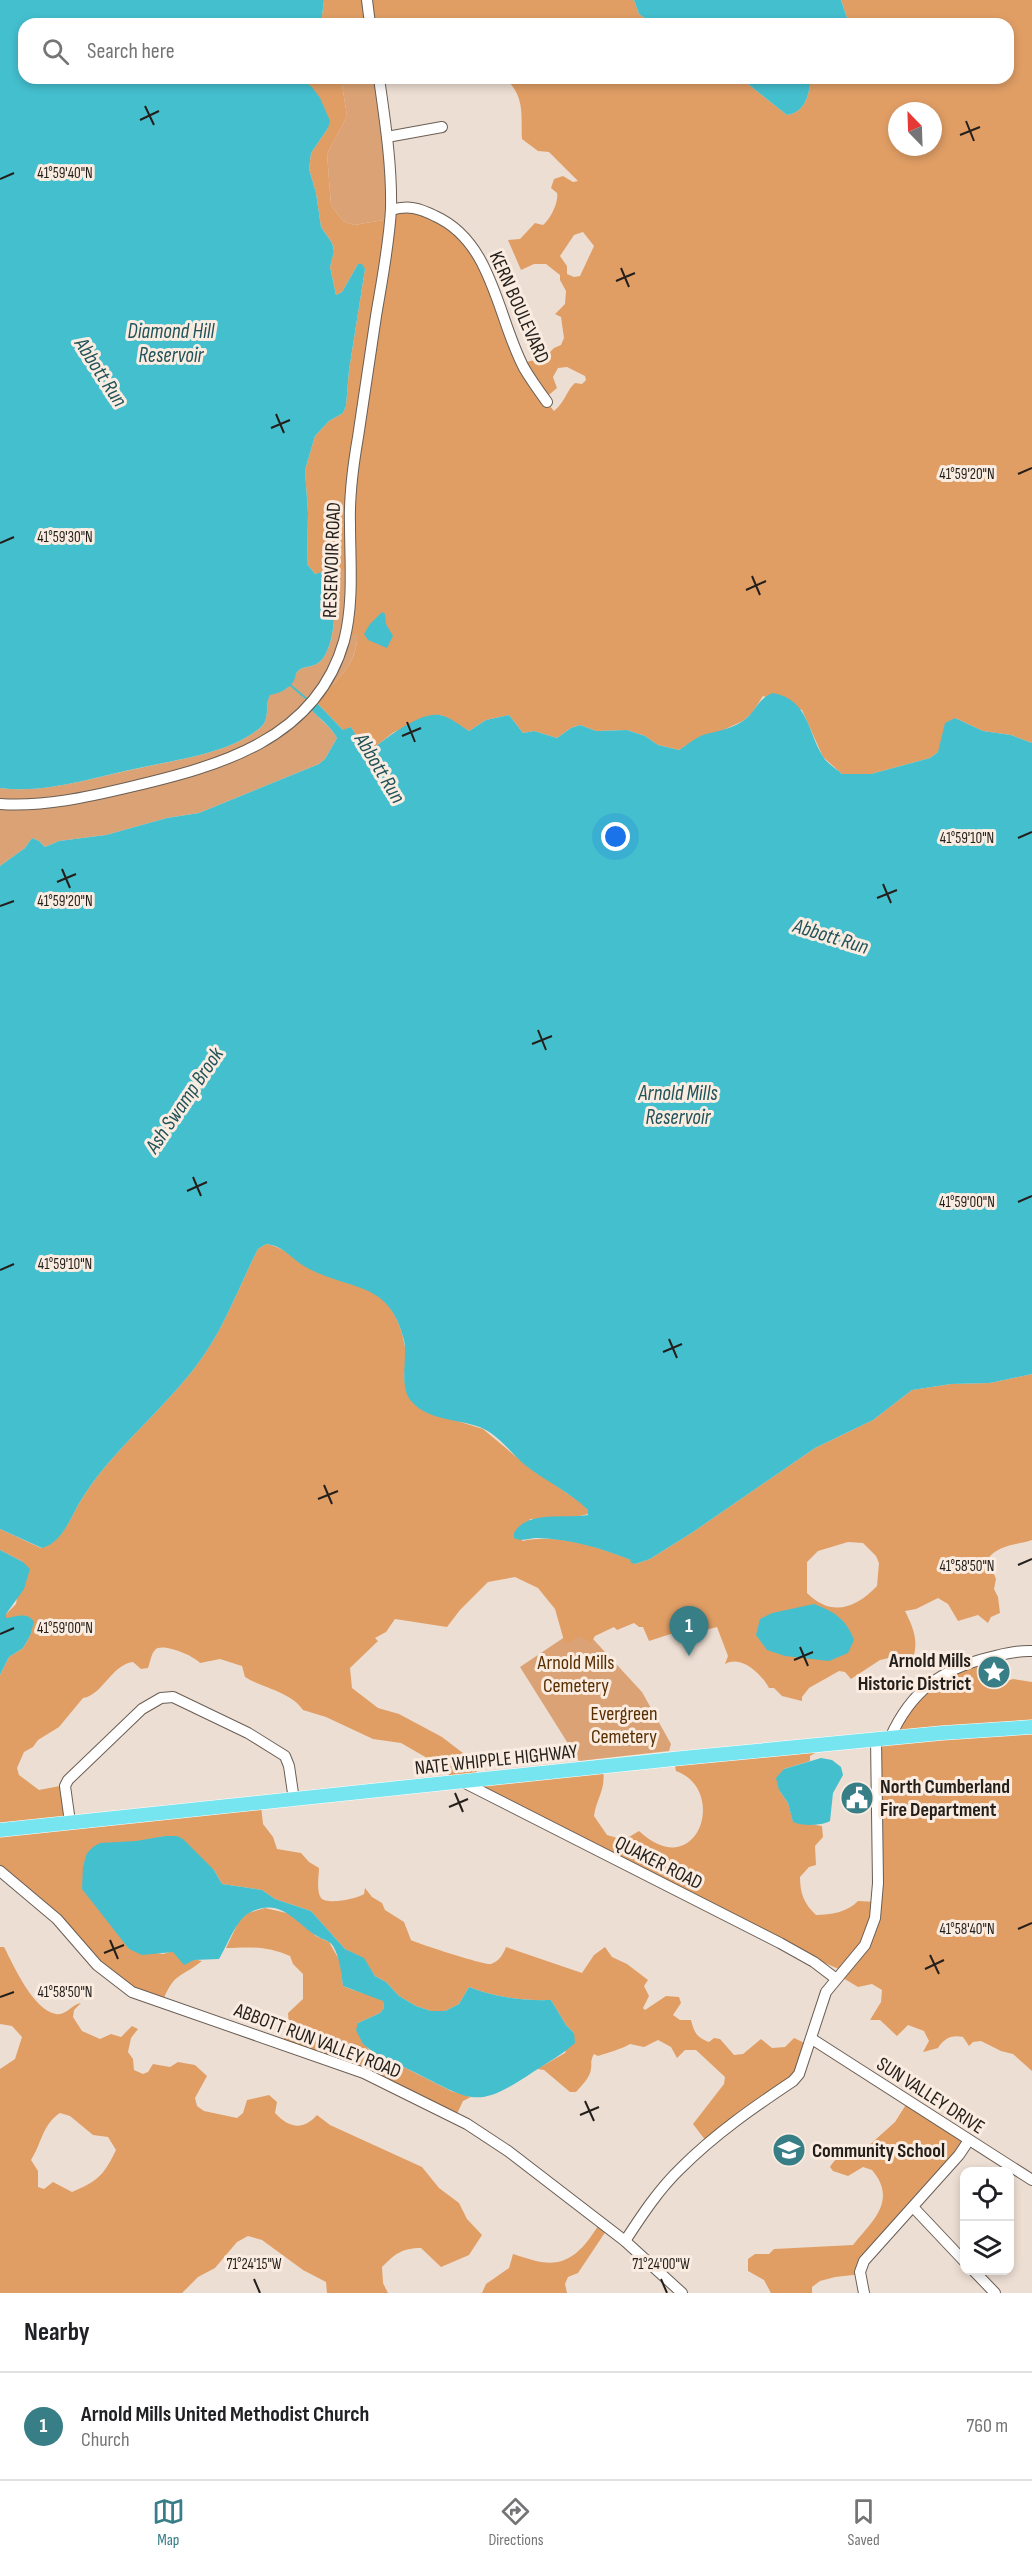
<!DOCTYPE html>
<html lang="en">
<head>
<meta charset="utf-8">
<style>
	body { margin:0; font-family:"Sofia Sans Condensed",sans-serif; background:#f2f2f2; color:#202124 }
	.controls { position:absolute; right:18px; bottom:18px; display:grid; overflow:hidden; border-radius:12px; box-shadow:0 3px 9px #0003 }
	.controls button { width:54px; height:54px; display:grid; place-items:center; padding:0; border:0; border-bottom:2px solid #e0e0e0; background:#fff; color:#202124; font:30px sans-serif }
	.compass { position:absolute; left:888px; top:102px; width:54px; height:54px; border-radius:50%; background:#fff; box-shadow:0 3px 9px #0003; rotate:337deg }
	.you { position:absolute; left:616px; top:837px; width:21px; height:21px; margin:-15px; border:4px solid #fff; border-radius:50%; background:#1a73e8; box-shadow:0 0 0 9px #1a73e833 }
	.badge { display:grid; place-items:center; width:39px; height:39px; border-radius:50%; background:#377e87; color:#fff; font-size:20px; font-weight:700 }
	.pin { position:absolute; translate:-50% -50px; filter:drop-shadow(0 2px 3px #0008) }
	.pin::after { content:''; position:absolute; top:32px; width:21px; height:18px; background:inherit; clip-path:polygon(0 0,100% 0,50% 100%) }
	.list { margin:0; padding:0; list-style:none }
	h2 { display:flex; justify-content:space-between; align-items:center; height:78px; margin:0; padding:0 24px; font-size:26px }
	h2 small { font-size:20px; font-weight:400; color:#757577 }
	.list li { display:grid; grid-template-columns:39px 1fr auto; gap:18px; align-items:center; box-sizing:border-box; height:108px; padding:0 24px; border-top:2px solid #e0e0e0 }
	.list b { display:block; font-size:22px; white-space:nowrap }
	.list p { margin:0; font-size:20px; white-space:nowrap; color:#757577 }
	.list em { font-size:20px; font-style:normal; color:#757577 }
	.icon { flex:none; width:33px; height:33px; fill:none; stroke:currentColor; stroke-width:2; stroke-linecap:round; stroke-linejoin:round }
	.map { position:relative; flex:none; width:1032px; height:2293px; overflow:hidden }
	.search { position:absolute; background:#fff; box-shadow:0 3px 9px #0003; left:18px; right:18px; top:18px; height:66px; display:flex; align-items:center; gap:15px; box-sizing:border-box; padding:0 21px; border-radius:18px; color:#757577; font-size:22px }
	.sheet { height:186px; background:#fff }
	nav { display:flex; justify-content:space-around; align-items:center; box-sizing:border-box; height:84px; border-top:2px solid #e0e0e0; background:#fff; font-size:16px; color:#757577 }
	nav a { display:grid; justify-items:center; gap:3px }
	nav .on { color:#377e87 }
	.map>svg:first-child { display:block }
	.green { fill:#dba375 }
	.forest { fill:#e09e65; fill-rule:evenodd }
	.water { fill:#44bfce }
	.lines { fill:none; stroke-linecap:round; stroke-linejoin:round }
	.stream { stroke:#44bfce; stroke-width:2 }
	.minor-casing { stroke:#6a5e54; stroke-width:12 }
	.major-casing { stroke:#fff; stroke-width:15 }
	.minor { stroke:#fff; stroke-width:10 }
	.major { stroke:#77e5ef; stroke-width:14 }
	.ticks { fill:none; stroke:#241f1b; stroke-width:2 }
	.labels { text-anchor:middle; stroke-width:6; stroke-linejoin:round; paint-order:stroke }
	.street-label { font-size:20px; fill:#241f1b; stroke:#faece0 }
	.poi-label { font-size:20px; font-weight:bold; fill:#241f1b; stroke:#faece0; text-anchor:start }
	.park-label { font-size:20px; fill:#582e00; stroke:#faece0 }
	.water-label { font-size:21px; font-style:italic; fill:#20535a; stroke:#faece0 }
	.ticks-label { font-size:15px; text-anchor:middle; fill:#241f1b; stroke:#faece0; stroke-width:6; stroke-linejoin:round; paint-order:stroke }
</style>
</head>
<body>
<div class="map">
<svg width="1032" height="2293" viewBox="0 0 1032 2293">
	<rect width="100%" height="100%" fill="#edded3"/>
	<g class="green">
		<path d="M341,78H378L389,219L354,225L343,221L331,205L327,154L347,116Z"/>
		<path d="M339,570H350L346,634H357C358,658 344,674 327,690L328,687C321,692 318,701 310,707C318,719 330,725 337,738L325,759L319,764L199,813L167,818L106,835L59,841L45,847L39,841L32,838L25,848L0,866V788C46,794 95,777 140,768C179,759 228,754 260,728C271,719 264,706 270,694C292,690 286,687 297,672C303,665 312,668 318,663C337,651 337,592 332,573Z"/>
		<path d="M581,1626L642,1692L671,1744L669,1751L579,1761L520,1667Z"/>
	</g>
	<g class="forest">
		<path d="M324,0H634L639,14L653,24H321Z"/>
		<path d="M841,0H1032V743L1011,735L983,731L955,718L938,752L930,758L871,774H842L823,757L802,710L763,696L752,713L743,721L719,732L701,736L679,750L658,745L645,736L627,730L596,731L580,725L571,728L557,738L534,731L523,733L509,715L486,720L469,731L441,715L394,732L367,753L351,727L344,731L316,702L330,686L329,688C345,673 358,657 357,634L346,635L350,570C338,570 326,571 315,574L307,564L308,513L305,470L315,436L329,421L343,413L346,406L349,370L365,269L358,264L342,292L336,295L330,267L334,250L332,243L321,227L316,193L309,169L311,153L328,128L305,82L290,78H341L347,116L327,154L331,205L343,221L354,225L389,219L390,212L407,208L464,235L523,363L545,357L554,348L561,345L564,338L561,317L555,314L565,304L566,291L560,280V275L546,264H534L521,270L508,240L520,239L535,223L543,225C550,220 559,202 557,193L551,188L554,179L563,176L573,182L578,181L549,152L538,151L522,139C521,113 525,97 505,78H745L748,84L787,115C806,112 809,94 811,78H1008V24H849ZM897,111H933V147H897ZM583,232L594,246L580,276L574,277L567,274V266L560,256L574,235ZM567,367L585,376L586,380L582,384L575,383C566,391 566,401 554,411L544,399L557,388L553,377L558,368Z"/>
		<path d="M266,1244C286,1247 298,1263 317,1272C337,1280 364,1283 381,1297C397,1311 406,1339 406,1360C406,1367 403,1376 405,1383C408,1392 417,1402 422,1410L483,1429L526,1465L580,1502L588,1510V1514L572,1518L530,1519L522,1541C559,1533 598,1547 632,1560L635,1564L650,1559L693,1532L815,1448L873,1420L912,1390L951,1384L990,1383L1032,1374V1540C1017,1545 997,1545 988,1559L996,1579L994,1589L998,1597L1000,1613L991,1617L988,1623L978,1615L958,1621L948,1604L938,1598L916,1609L905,1611C913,1627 919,1641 913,1658L906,1661L897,1656L880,1660L851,1679L845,1672L839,1671L809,1688L802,1697V1701L782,1696L774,1688H769C762,1675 742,1654 725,1664L728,1656L717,1627L683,1636L680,1631L649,1641L643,1627H639L634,1623L617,1630L614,1627L595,1636L591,1643L580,1636L565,1644L555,1609L538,1588L515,1577L488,1582L460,1610L447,1627L395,1619L386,1632L375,1638L378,1641L350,1668L352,1688L378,1708L399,1714L442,1737L476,1763L477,1780L603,1769C606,1791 597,1796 594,1816L607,1835L624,1840L639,1831C697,1885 729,1790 676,1771L674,1762L823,1748L810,1756V1761L784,1769L779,1790L788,1803L793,1821L822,1826L823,1837L815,1846L816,1865L809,1867L800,1877C800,1893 804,1904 816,1915C830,1915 848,1912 858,1901L877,1902L873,1742L891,1739L927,1687L976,1663L984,1684L990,1687L1013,1679L1032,1682V2071L1013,2054L1001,2051L981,2041L973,2042L969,2046L963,2037C952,2034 943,2039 938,2048L923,2052L929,2041L924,2031L908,2025L897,2036L880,2020H870L881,2002L882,1990L872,1984L858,1987L838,1975L841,1970L755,1933L469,1787L450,1784L448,1770L401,1743L373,1739L326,1717L303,1710C291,1692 262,1688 245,1677L242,1666L220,1659L200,1663C194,1656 162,1642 155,1650C151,1654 150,1663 148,1668L141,1669L133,1662C111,1665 103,1695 83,1698L59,1727L38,1740L33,1747L24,1752L17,1768L19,1775L39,1790L65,1785L73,1824L261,1806L263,1824L273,1837L277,1849L301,1853L309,1862L319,1868C319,1875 316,1891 321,1898C327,1905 357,1899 364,1894L365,1888L372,1897L382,1903L385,1910L404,1922L411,1940C419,1944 487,1966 491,1964C499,1961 503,1955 506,1947L582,1973L594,1955L605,1947L612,1957L627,1964L648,1980L644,1986L649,1996L643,2008L645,2010L666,1996L679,1997L681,2003L673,2015L680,2020H691C694,2032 696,2037 709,2042L714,2038L720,2039L734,2055L743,2054L761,2039L772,2048L785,2047L794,2038L811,2046L805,2066L709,2145L693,2124L724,2084L725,2077L696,2050H685L677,2058L671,2047L658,2040L644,2047L630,2044C624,2048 607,2053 598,2056L594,2054C590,2061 592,2063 591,2069C590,2078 581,2086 576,2092H570L544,2070L537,2069L565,2053L574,2033L566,2025L551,2000C524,2001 494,1997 469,1987L459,2004L445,2011H431L416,2006L399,1996L386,1982L375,1976L363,1958L345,1949L311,1911L275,1899L262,1890L222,1884L214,1870L165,1836L88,1854L83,1866L116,1930L129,1949L163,1954L173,1951L178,1956L202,1961C179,1979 174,1972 162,2003L122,1987L0,1872V1675L9,1657L23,1648L30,1636L5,1619L6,1614L16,1604L23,1562L0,1550V1529L41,1548C64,1542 71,1515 83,1497C115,1447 164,1410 199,1362C224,1329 239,1286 258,1249ZM848,1542L863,1543L876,1556L879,1563L877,1586C855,1609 831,1617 807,1593V1562L818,1551Z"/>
		<path d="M265,1908L291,1914L316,1936L329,1942L340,1961L343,1986C356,1992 371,1994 383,2000L384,2008L380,2013L358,2023L368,2049L451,2091L471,2097L463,2101L455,2118L419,2099L282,2044L289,2026L288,2013L303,1999V1974L293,1964L290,1956C267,1946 251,1947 226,1948L239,1921L248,1913Z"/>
		<path d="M0,1947H4C14,1966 33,2010 56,2014C66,2016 72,2004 81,2003L74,2010L73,2017L82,2031L100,2039L111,2034L121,2037L132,2026L138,2029L131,2038L128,2052L133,2059L134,2070L143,2074L148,2072L153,2064L170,2067L178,2062L195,2065L207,2076L195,2098L197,2106L204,2111L237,2118L243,2113L247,2100L269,2095L277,2102L275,2113C289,2128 303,2131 317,2115L330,2125L422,2167L439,2188L459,2203L467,2219L482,2235L469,2255L441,2267L421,2248C402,2248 395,2254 382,2267L383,2283L388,2293H327L326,2282L303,2270L262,2240L248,2236L237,2242L215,2268L198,2277L182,2293H0V2069L15,2059L22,2037L12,2026L0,2024ZM60,2113L70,2116L93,2135L108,2137L116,2150C104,2175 98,2181 72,2192L53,2182L44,2189L38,2187V2171L31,2160C42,2143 42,2125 60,2113Z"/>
		<path d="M907,2103L967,2141L877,2251L862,2274L835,2277L820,2281L812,2287V2293H771L764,2280L748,2271V2259L755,2254H769L774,2249L853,2245C872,2221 898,2201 872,2170L863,2167L848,2176L833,2171L830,2167C839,2153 849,2149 865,2149L895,2122Z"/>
		<path d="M600,2223L608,2228L578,2273L568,2277L565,2284L567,2293H482L486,2284L509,2268L513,2254C520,2256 528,2259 536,2261C569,2269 584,2248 600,2223Z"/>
	</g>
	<g class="water">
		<path d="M0,0H324L321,24H24V78H290L305,82L312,87L320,98L330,121L328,128L311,153L309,169L316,193L321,227L332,243L334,251L330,267L336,295L342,292L358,264H362L365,269L349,370L346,406L343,413L329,421L315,436L305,470L308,513L307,564L315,574L325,571L332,573C337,592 337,651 318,663C312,668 303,665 297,672C295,675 295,678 294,681C287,690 280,693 270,695C264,706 271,719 260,728C228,754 179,759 139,768C95,777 46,794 0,788Z"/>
		<path d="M634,0H841L849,24H653L639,14Z"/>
		<path d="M745,78H811C809,94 806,112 787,115L748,84Z"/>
		<path d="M382,612L385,614L386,624L393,636L387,648L368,640L364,634L370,624Z"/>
		<path d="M773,693C808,700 807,729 822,755C827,764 836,768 842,774H871L930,758L938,752L945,723L955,718L983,731L1011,735L1032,743V1374L990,1383L951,1384L912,1390L873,1420L815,1448L693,1532L650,1559L635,1564L630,1562L631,1560C601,1548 571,1539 537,1538C529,1538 522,1542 514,1538V1533C527,1510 564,1519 588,1515V1510C570,1492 545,1481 525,1465C512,1454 500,1437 484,1429C461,1418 430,1422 412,1402C398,1387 408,1359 404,1340C389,1278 348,1292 304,1266C289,1257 284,1246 266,1244L258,1249C239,1286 224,1329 199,1362C164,1410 115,1447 83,1497C71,1515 64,1542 42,1548L0,1529V866L25,848L32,838L39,841L45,847L59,841L106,835L167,818L199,813L319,764L325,759L337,738C330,725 318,718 309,707L316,702L343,730L351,727L367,753C383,741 418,711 440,715C450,717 461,726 469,731L486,720L509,715L523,733L534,731L557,738L571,728L580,725L596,731L627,730L645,736L658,745L679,750C687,745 695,738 703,735C717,731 731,729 743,721C756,712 758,698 773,693Z"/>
		<path d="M0,1550L23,1562L30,1569L24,1589L6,1614V1618C16,1617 27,1611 34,1622L30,1636L23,1648L9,1657L0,1675Z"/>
		<path d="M814,1604C835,1612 846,1619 854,1640L848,1653L829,1661L785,1656L767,1650L756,1635L760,1619L772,1613Z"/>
		<path d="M821,1758L832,1760L841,1767L843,1775L833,1793L830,1821C821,1826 802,1826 793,1822L788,1803L779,1790L776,1778L784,1769Z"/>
		<path d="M165,1836H177L183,1839L214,1870L222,1884L262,1890L275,1899L311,1911L345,1949L364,1958L375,1976L386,1982L399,1996L416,2006L431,2011H445L459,2004L469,1987C494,1997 524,2001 551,2000L566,2025L574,2033L575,2043C562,2055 548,2062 533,2072C478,2109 473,2102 416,2073C399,2064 377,2057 363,2044L356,2030L358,2023L380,2013L384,2008L383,2001L343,1986C341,1972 340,1958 333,1946C329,1940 323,1940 317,1936C294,1922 281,1896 249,1913C236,1920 227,1946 219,1959L194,1960L184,1965L173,1952L142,1955L129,1949L82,1889L83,1866L87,1853L93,1847L100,1843L136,1841Z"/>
	</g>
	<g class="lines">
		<path class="stream" d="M289,684L308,700"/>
		<defs>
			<g id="minor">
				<path d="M367,0L370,24"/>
				<path d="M387,137L442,127"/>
				<path d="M391,210C408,205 419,208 435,216C493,242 497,317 524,368C531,380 539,391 547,402"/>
				<path d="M0,804C44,807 88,797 130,787C219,766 316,740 344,641C354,603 350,562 350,524C349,495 353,466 358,437C364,396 370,356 376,316C382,280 389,245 391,209C392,165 385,121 379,78"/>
				<path d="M890,1738C911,1691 941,1669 991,1657C1004,1654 1018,1650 1032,1651"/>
				<path d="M463,1782L780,1943L814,1962L835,1978"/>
				<path d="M70,1822L65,1786L68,1780L142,1709L161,1698L173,1697L248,1733L285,1756L289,1766L294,1800"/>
				<path d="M0,1871L57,1919L97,1965L132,1992L364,2073L467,2124L508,2151L625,2241L682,2293"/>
				<path d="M812,2039L1032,2180"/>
				<path d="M913,2207L964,2261"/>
				<path d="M625,2241C642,2215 659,2189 681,2168C715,2134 754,2107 793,2081L799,2074L826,1992L865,1945L875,1918L878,1883L876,1739"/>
				<path d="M973,2270L995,2293"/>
				<path d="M864,2293L860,2272L864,2261L959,2155L969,2140"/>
			</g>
			<path id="major" d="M0,1830L683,1758L942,1733L1032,1727"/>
		</defs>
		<use href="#minor" class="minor-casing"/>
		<use href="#major" class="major-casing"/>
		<use href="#minor" class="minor"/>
		<use href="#major" class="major"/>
	</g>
	<path class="ticks" d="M145,106L154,125M140,120L159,111M966,121L974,141M960,135L980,127M0,179L14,173M621,268L629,287M616,281L635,273M276,414L284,433M271,428L290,420M1018,474L1032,468M0,543L14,537M752,576L760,595M746,590L766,581M407,722L415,742M402,736L421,728M1018,838L1032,832M62,869L70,888M57,882L76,874M883,884L891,903M877,898L897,890M0,906L14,901M538,1030L546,1050M532,1044L552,1036M193,1177L201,1196M187,1191L207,1182M1018,1202L1032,1196M0,1270L14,1264M669,1339L677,1358M663,1352L682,1344M324,1485L332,1504M318,1499L338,1491M1018,1565L1032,1559M0,1634L14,1628M800,1647L808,1666M794,1660L813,1652M455,1793L463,1812M449,1807L468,1799M1018,1929L1032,1923M110,1940L118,1959M104,1953L124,1945M930,1955L939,1974M925,1969L944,1960M0,1997L14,1992M585,2101L594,2121M580,2115L599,2107M254,2279L260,2293M661,2279L667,2293"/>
	<defs>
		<symbol id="sight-disc" viewBox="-11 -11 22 22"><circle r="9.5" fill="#377e87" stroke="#faece0"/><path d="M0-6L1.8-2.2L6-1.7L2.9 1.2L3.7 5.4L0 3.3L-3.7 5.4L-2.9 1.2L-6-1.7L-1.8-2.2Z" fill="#fff"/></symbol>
		<symbol id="civic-disc" viewBox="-11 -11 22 22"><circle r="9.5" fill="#377e87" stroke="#faece0"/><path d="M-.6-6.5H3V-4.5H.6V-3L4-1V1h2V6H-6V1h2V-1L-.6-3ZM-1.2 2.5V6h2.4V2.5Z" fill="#fff"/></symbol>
		<symbol id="school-disc" viewBox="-11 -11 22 22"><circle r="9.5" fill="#377e87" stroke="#faece0"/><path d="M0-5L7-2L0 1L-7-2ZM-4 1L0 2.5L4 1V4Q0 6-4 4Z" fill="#fff"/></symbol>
	</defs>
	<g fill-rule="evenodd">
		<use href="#sight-disc" x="975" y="1653" width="38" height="38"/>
		<use href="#civic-disc" x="838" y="1779" width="38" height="38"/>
		<use href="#school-disc" x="770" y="2131" width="38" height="38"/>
	</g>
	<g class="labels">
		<g class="street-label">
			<text transform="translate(520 307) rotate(66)" y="7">KERN BOULEVARD</text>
			<text transform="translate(331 560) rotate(-88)" y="7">RESERVOIR ROAD</text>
			<text transform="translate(496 1759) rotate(-6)" y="7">NATE WHIPPLE HIGHWAY</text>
			<text transform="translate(659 1862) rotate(27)" y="7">QUAKER ROAD</text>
			<text transform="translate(318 2040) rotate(21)" y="7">ABBOTT RUN VALLEY ROAD</text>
			<text transform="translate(931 2095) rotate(33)" y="7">SUN VALLEY DRIVE</text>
		</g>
		<g class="poi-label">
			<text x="971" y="1667" text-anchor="end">Arnold Mills<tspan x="971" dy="23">Historic District</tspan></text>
			<text x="880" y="1793">North Cumberland<tspan x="880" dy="23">Fire Department</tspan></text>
			<text x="812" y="2157">Community School</text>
		</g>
		<g class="park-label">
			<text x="576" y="1669">Arnold Mills<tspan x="576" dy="23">Cemetery</tspan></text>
			<text x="624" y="1720">Evergreen<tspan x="624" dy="23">Cemetery</tspan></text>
		</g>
		<g class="water-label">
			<text x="171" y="338">Diamond Hill<tspan x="171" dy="24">Reservoir</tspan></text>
			<text transform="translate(101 372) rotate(57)" y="7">Abbott Run</text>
			<text transform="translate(380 768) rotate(59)" y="7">Abbott Run</text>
			<text transform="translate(831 936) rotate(17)" y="7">Abbott Run</text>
			<text x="678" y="1100">Arnold Mills<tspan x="678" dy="24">Reservoir</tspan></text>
			<text transform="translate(184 1100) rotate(-56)" y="7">Ash Swamp Brook</text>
		</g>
	</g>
	<g class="ticks-label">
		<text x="65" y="178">41°59'40"N</text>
		<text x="967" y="479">41°59'20"N</text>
		<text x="65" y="542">41°59'30"N</text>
		<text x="967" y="843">41°59'10"N</text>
		<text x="65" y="906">41°59'20"N</text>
		<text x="967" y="1207">41°59'00"N</text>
		<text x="65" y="1269">41°59'10"N</text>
		<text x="967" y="1571">41°58'50"N</text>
		<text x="65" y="1633">41°59'00"N</text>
		<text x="967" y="1934">41°58'40"N</text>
		<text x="65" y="1997">41°58'50"N</text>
		<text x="254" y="2269">71°24'15"W</text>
		<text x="661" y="2269">71°24'00"W</text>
	</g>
</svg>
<div class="controls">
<button><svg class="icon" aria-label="locate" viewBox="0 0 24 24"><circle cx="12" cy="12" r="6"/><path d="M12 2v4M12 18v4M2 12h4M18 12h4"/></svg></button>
<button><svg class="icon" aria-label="layers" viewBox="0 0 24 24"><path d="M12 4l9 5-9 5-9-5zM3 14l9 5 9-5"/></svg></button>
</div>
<svg class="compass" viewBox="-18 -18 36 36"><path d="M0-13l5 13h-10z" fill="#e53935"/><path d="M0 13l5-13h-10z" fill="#757577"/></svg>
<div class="you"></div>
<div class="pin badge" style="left:689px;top:1656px">1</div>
<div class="search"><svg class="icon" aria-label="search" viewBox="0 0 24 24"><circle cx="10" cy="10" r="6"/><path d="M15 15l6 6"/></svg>Search here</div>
</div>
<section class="sheet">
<h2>Nearby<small></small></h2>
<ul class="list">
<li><span class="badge">1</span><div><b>Arnold Mills United Methodist Church</b><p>Church</p></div><em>760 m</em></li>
</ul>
</section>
<nav>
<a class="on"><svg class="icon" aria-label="map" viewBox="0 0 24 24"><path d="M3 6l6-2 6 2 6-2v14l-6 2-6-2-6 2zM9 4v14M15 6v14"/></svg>Map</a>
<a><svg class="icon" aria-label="directions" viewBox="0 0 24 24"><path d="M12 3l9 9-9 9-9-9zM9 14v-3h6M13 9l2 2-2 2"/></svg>Directions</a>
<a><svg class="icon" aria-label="saved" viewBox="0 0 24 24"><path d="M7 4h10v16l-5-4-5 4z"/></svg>Saved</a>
</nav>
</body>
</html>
